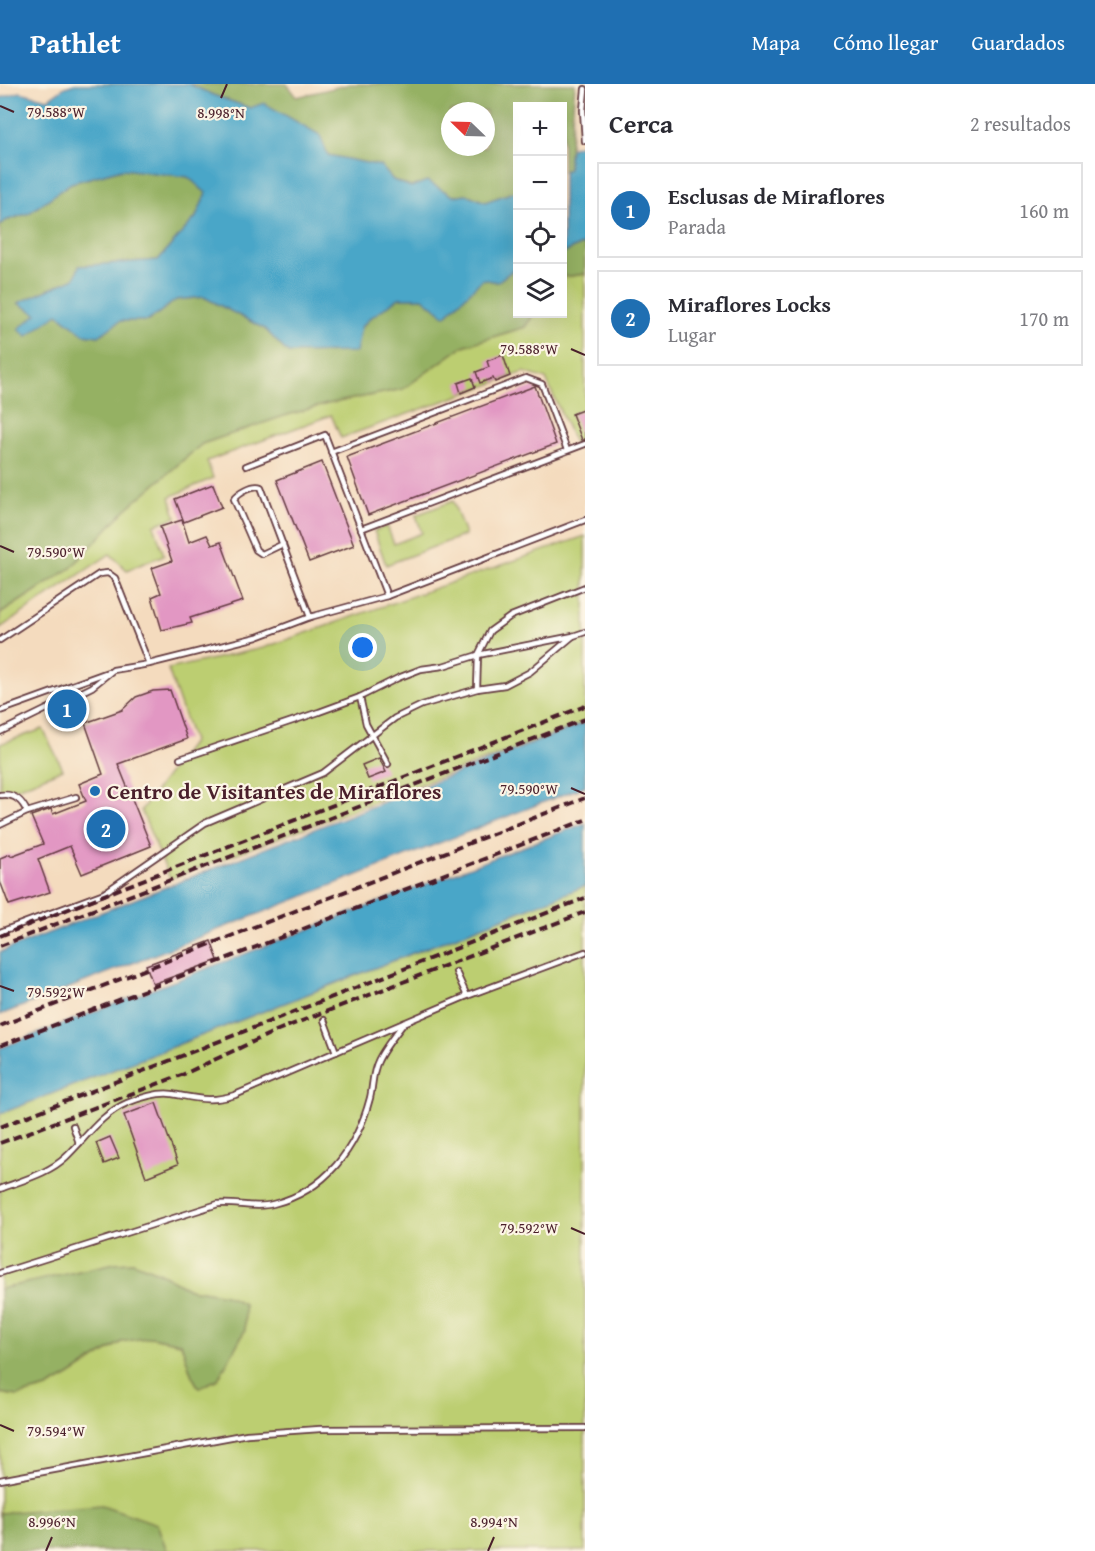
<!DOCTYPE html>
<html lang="es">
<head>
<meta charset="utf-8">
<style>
	body { margin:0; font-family:"Gentium Book Plus",serif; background:#f2f2f3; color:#2b2b33 }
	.controls { position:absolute; right:18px; top:18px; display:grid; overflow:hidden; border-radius:0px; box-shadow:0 6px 24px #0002 }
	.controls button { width:54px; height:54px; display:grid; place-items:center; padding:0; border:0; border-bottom:2px solid #e1e1e2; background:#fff; color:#2b2b33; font:30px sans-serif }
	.compass { position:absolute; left:441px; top:18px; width:54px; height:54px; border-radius:50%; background:#fff; box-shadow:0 6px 24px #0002; rotate:293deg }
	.you { position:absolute; left:363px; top:564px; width:21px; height:21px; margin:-15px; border:4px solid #fff; border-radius:50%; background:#1a73e8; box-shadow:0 0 0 9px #1a73e833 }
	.badge { display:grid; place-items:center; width:39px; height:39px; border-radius:50%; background:#1f6fb2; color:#fff; font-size:20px; font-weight:700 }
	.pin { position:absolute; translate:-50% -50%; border:3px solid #fff; box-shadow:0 2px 6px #0006 }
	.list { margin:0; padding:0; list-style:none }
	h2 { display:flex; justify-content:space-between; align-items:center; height:78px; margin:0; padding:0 24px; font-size:26px }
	h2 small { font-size:20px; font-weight:400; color:#7c7c81 }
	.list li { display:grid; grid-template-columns:39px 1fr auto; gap:18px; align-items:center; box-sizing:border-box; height:96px; margin:0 12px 12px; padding:0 12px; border:2px solid #e1e1e2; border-radius:0px }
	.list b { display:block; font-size:22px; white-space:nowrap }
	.list p { margin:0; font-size:20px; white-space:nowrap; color:#7c7c81 }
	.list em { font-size:20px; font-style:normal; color:#7c7c81 }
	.icon { flex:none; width:33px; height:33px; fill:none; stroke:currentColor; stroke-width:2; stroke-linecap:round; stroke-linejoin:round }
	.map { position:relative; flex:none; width:585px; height:1467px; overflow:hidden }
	header { display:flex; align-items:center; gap:36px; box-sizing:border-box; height:84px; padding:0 30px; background:#1f6fb2; color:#fff }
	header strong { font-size:28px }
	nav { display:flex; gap:33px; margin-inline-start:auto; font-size:21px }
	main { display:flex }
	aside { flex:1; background:#fff }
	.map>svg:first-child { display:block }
	.green { fill:#bcce71; stroke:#83764e; stroke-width:1.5 }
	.forest { fill:#95b163; stroke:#706847; stroke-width:1.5; fill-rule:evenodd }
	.water { fill:#4aa6c8; stroke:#4a627a; stroke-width:1.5 }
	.building { fill:#e297c3 }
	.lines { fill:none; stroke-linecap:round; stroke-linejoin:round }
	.lane-casing { stroke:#643b41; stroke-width:8 }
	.lane { stroke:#fff; stroke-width:4.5 }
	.rail { stroke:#4a1f2b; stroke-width:4; stroke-dasharray:9 4.5; stroke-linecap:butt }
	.ticks { fill:none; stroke:#4a1f2b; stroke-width:2 }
	.poi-dot { fill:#1f6fb2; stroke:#fcf5e5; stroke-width:2 }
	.labels { text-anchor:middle; stroke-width:4.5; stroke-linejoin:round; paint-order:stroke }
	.poi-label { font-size:22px; font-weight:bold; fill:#4a1f2b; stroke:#fcf5e5; text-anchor:start }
	.ticks-label { font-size:15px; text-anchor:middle; fill:#4a1f2b; stroke:#fcf5e5; stroke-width:4.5; stroke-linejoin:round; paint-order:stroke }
</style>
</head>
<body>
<header>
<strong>Pathlet</strong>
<nav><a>Mapa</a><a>Cómo llegar</a><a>Guardados</a></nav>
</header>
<main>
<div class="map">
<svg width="585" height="1467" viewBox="0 0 585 1467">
	<rect width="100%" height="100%" fill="#fcf5e5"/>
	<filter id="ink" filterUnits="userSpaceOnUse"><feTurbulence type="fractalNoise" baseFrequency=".0167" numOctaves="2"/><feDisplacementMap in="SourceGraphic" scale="12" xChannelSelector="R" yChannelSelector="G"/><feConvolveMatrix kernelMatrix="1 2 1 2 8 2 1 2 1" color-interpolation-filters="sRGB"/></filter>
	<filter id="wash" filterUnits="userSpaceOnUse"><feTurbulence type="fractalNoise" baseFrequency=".008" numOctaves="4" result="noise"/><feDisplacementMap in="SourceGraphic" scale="24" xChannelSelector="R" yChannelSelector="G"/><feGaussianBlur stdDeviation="1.35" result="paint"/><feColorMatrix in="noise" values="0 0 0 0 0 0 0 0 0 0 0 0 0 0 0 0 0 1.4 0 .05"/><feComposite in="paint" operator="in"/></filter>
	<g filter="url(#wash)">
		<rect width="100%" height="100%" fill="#f4dbbe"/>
		<g class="green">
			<path d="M585,190V357L575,361L546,295L524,288L341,354L331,331L207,377L213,394L170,413L176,433L154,441L164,471L127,486L110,470L0,544V530L71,484L125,426L202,360L284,332L327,320L403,305L463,262L525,243L534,230H562L563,193Z"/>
			<path d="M453,417L465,451L386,481L374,447L387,442L394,460L422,449L416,431Z"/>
			<path d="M585,452V638L170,795L141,726L193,657L168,585L263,564Z"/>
			<path d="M43,645L63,685L0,711V660Z"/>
			<path d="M585,802V1467H167L157,1440L0,1429V1309L18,1312L47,1304L69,1292L121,1258L151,1253L181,1259L192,1292L199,1304L218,1295L245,1246L244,1220L225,1211L189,1205L160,1189L133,1178L115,1179L0,1205V1030Z"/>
		</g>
		<g class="forest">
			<path d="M189,0H287L297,13L350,0H575L568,85L563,88L562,22H518L517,107L485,118L466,110L453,112L427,97L411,103L393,96L380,82L327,71L250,24L213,11ZM450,27H486V63H450Z"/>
			<path d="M159,83L189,93L207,108L196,133L158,176L79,182L75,194L18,219L38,230H58L84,250L99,252L120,237H148L176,216L204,213L265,245L288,269L361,244L370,234L399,214H423L445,232L483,195L497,198L517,183L518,230H534L525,243L463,262L403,305L327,320L284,332L202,360L125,426L71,484L0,530V142L5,137L29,129L71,99L122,85Z"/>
			<path d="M585,160V190L563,193V170L573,164Z"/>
			<path d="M133,1178L160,1189L189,1205L225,1211L244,1220L245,1246L218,1295L199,1304L192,1292L181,1259L151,1253L121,1258L69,1292L47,1304L18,1312L0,1309V1205L115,1179Z"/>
			<path d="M102,1421L157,1440L167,1467H0V1429Z"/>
		</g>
		<g class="water">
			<path d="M75,0H189L213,11L250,24L264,19L320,51L328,71L381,82L393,96L411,103L427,97L453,112L466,110L485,118L517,107V183L497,198L483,195L445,232L423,214H399L370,234L361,243L356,268L288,269L265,245L204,213L176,216L148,237H120L99,252L84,250L58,230L27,252L18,245L37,230L18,219L75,194L79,182L158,176L196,133L206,109L188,93L122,85L71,99L29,129L5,137L0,142V14L20,8L48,15L65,3Z"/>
			<path d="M585,59V160L573,164L563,170V88L568,85L570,64Z"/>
			<path d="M585,639V702L0,931V868Z"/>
			<path d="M585,739V802L0,1030V964Z"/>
		</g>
		<g id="blocks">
			<g class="building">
				<path d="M503,271L510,292L495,298L493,294L480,299L476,288L489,283L487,277Z"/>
				<path d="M472,294L475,303L461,309L458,299Z"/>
				<path d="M535,302L556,360L368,431L347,373Z"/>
				<path d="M585,325V356H582L572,330Z"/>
				<path d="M322,378L354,461L309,478L277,396Z"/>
				<path d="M213,400L222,423L184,438L175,415Z"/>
				<path d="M182,436L189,458L207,451L212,461L221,458L243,517L190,534L192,539L162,546L152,513L161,509L152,484L172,477L160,443Z"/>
				<path d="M170,606L187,655L118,680L151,762L82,790L70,762L38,775L50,808L9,821L0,797V774L10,770L11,772L43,760L31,732L51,725L53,730L86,717L79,700L103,690L85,639L122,626L136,613L153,607Z"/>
				<path d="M379,674L386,688L368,695L362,681Z"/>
				<path d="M211,857L218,876L153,900L146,881Z"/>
				<path d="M156,1019L178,1080L146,1093L124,1031Z"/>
				<path d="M110,1053L119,1074L104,1080L96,1059Z"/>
			</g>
		</g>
	</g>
	<g filter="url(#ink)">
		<use href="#blocks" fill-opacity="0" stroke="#643b41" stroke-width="1.5"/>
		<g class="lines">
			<defs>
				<g id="lane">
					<path d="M585,5L583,26L585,57"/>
					<path d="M331,368L526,294L542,300L567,366"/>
					<path d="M246,382L325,351L387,512"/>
					<path d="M361,445L585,360"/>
					<path d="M283,460L262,470L256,466L236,420L234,415C239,408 253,400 261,403L310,533"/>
					<path d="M0,556L99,490L108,489L115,494L149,580"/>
					<path d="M477,605L478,571L490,547L511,532L585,503"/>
					<path d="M360,613L366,640L388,680"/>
					<path d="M0,627L108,588"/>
					<path d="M0,648L92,603L113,586L149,580L257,553L310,533L387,512L585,436"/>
					<path d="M180,675L319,628L360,613L398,594L421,585L443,582L478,571L573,552L585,548"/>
					<path d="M0,711C13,709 22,716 27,728"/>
					<path d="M0,741L27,728L76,713"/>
					<path d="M0,848L104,809L205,739L323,689L395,634L422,621L477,605L505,601L530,588L573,552"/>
					<path d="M456,888L467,912"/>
					<path d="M324,936L336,968"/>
					<path d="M73,1042L79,1059"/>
					<path d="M0,1105C22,1096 48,1090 66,1073C85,1055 101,1030 127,1019C139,1014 159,1008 172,1010C196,1014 210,1019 235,1011L467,912L585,868"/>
					<path d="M0,1189L218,1120C236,1118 254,1125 273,1120C326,1107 357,1064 370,1014C373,1002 372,989 378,977C384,964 395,951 404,939"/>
					<path d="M0,1396L247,1350L320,1345L585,1344"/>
				</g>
			</defs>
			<use href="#lane" class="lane-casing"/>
			<use href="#lane" class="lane"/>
			<g class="rail">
				<path d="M0,852L585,622"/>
				<path d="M0,862L585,635"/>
				<path d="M0,942L585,714"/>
				<path d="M0,962L585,736"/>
				<path d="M0,1043L585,814"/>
				<path d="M0,1059L184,990L278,946L585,828"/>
			</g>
		</g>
	</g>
	<path class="ticks" d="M221,14L227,0M0,22L14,28M571,265L585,271M0,462L14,468M571,704L585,710M0,902L14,907M571,1144L585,1150M0,1341L14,1347M46,1467L52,1453M488,1467L494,1453"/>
	<circle class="poi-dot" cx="95" cy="707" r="6"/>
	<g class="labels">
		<g class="poi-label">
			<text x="107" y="715">Centro de Visitantes de Miraflores</text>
		</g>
	</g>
	<g class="ticks-label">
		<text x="56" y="33">79.588°W</text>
		<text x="221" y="34">8.998°N</text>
		<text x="529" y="270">79.588°W</text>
		<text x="56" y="473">79.590°W</text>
		<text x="529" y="710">79.590°W</text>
		<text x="56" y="913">79.592°W</text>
		<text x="529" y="1149">79.592°W</text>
		<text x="56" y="1352">79.594°W</text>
		<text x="52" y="1443">8.996°N</text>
		<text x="494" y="1443">8.994°N</text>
	</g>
</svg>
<div class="controls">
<button>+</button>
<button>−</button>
<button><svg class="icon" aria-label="locate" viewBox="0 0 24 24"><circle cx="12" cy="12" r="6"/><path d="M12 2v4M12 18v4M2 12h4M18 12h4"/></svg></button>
<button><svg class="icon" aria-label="layers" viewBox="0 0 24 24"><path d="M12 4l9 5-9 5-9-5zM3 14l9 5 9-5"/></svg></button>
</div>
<svg class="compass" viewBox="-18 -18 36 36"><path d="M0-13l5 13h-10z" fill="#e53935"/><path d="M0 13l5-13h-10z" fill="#7c7c81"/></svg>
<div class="you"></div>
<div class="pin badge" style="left:67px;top:625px">1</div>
<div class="pin badge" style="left:106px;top:745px">2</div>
</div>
<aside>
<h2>Cerca<small>2 resultados</small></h2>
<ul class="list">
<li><span class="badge">1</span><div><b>Esclusas de Miraflores</b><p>Parada</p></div><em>160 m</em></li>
<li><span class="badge">2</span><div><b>Miraflores Locks</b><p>Lugar</p></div><em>170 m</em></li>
</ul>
</aside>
</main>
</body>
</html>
